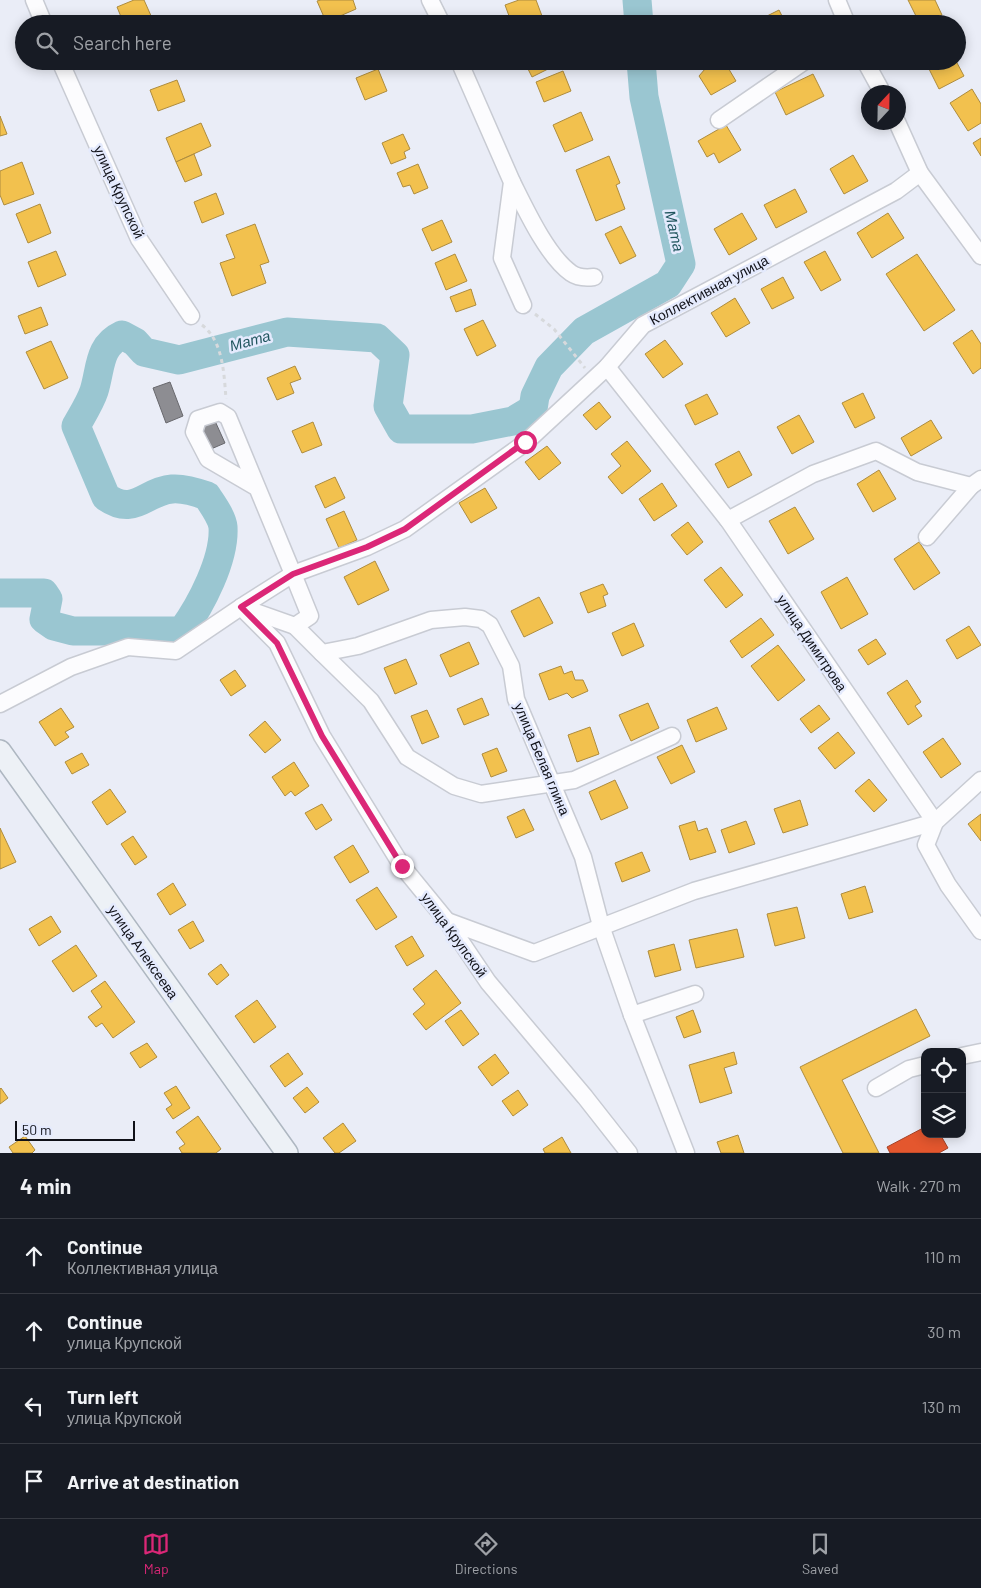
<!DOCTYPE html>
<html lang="en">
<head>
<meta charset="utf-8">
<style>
	body { margin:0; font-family:Barlow,sans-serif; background:#242831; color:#f1f3f6 }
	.controls { position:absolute; right:15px; bottom:15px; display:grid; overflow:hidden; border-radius:10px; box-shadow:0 2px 12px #0003 }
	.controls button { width:45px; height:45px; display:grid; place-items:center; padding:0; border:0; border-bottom:1px solid #363941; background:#171b24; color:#f1f3f6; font:25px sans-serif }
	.compass { position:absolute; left:861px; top:85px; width:45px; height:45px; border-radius:50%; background:#171b24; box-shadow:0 2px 12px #0003; rotate:22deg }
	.scale { position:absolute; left:15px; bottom:12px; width:120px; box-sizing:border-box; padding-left:5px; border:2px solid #101118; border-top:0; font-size:14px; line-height:18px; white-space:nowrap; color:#101118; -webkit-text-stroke:4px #e4eafd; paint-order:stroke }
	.stop { position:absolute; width:15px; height:15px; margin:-11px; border:4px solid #db2777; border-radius:50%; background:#fff }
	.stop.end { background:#db2777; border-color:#fff; box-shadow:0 1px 5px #0008 }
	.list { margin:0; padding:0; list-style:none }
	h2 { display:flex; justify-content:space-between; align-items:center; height:65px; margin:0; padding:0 20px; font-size:21px }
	h2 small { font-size:16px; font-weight:400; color:#9ea1a6 }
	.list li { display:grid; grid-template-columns:32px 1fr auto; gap:15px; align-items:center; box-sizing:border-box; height:75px; padding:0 20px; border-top:1px solid #363941 }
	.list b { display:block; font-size:19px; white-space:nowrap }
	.list p { margin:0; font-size:16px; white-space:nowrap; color:#9ea1a6 }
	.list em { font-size:16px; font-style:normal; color:#9ea1a6 }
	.icon { flex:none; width:28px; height:28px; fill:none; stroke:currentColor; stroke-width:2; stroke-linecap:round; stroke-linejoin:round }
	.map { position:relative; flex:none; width:981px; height:1153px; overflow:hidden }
	.search { position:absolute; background:#171b24; box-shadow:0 2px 12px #0003; left:15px; right:15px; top:15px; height:55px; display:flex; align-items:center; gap:12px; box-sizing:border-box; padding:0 18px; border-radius:28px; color:#9ea1a6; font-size:19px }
	.sheet { height:365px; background:#171b24 }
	nav { display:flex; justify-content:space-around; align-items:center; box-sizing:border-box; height:70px; border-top:1px solid #363941; background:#171b24; font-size:14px; color:#9ea1a6 }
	nav a { display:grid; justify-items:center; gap:2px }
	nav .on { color:#db2777 }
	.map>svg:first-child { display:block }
	.homes { fill:#f2c14e; stroke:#ae8c3e }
	.shops { fill:#e4572e; stroke:#a44227 }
	.industry { fill:#8d8d92; stroke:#68686d }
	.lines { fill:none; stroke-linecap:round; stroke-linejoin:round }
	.river { stroke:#9ac6d1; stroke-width:29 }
	.minor-casing { stroke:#c8cbd3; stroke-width:19 }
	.major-casing { stroke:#aeb7c1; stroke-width:24 }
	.path { stroke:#d7d9dc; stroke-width:3; stroke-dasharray:4 4; stroke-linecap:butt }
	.minor { stroke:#fcfcfe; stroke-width:16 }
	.major { stroke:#edf1f6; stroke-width:21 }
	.route { stroke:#db2777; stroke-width:6 }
	.labels { text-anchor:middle; stroke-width:5; stroke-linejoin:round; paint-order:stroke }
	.street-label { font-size:14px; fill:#101118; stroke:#e4eafd }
	.water-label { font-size:15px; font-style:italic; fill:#1f545d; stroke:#e4eafd }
</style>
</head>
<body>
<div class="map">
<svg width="981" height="1153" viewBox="0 0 981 1153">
	<rect width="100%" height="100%" fill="#eaedf7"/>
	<g class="homes">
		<path d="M134,0H144L152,18L138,24H124L117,7Z"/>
		<path d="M321,0H353L356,9L340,16L341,19L327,24L317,1Z"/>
		<path d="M519,0H536L542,16L521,24H512L505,5Z"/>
		<path d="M908,0H935L942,15L920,24Z"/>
		<path d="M779,10L786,24H755V22Z"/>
		<path d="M524,61H554L556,65L532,77Z"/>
		<path d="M700,61H724L736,81L711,95L699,76L705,69Z"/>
		<path d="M925,61H956L964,76L939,89Z"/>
		<path d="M378,69L387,91L365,100L356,78Z"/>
		<path d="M563,71L571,91L544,102L536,82Z"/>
		<path d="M813,74L824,96L786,115L775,92Z"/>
		<path d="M177,80L185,101L158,111L150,90Z"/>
		<path d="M972,89L981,104V123L968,131L950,103Z"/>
		<path d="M581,112L593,140L565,152L553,125Z"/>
		<path d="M0,116L7,134L0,136Z"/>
		<path d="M201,123L211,146L176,162L166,138Z"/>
		<path d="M726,125L741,150L719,163L714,153L707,157L698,141Z"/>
		<path d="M403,134L410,149L404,152L406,158L391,164L382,143Z"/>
		<path d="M981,138V156L973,143Z"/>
		<path d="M194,154L202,175L185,182L176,162Z"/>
		<path d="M853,155L868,181L844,194L830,169Z"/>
		<path d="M609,156L620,183L616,185L625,209L596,221L576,170Z"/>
		<path d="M22,162L34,194L4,205L0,195V171Z"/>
		<path d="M418,164L428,188L414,194L410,185L403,187L397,173Z"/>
		<path d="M795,189L807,212L776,228L764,205Z"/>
		<path d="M216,193L224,214L202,223L194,202Z"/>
		<path d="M40,204L51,233L28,243L16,214Z"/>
		<path d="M742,213L757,239L729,255L714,229Z"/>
		<path d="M888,213L904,238L872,258L857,233Z"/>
		<path d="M442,220L452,242L432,251L422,229Z"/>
		<path d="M255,224L269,262L260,265L266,283L232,296L220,263L235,258L226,235Z"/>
		<path d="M621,226L636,256L620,264L605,234Z"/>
		<path d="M56,251L66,275L38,287L28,262Z"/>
		<path d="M825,251L841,280L821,291L804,262Z"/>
		<path d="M455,254L467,281L446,290L435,263Z"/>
		<path d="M917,254L955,310L924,331L886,274Z"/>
		<path d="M783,277L794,298L772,309L761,289Z"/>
		<path d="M471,289L476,305L456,312L450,297Z"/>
		<path d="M735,298L750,323L726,337L711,313Z"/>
		<path d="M41,307L48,325L25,334L18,316Z"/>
		<path d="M483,320L496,346L477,356L464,329Z"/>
		<path d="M972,330L981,344V368L973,374L953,343Z"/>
		<path d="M665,340L683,364L663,378L645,354Z"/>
		<path d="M51,341L68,378L44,389L26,352Z"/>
		<path d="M295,366L301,379L290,383L294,393L277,400L267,378Z"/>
		<path d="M863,393L875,418L855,428L842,403Z"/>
		<path d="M707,394L718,414L695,425L685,405Z"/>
		<path d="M599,402L611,417L596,430L583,415Z"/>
		<path d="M799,415L814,442L792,454L777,427Z"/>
		<path d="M931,420L942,438L911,456L901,438Z"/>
		<path d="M313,422L322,445L302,453L292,431Z"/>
		<path d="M627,441L651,471L622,494L608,477L621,466L611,454Z"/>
		<path d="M547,446L561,463L539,480L525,462Z"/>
		<path d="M739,451L752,475L728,488L715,464Z"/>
		<path d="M879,470L896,499L873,512L857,484Z"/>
		<path d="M335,477L345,498L325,508L315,486Z"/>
		<path d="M662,483L677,506L654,521L639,499Z"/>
		<path d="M485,488L497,508L471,523L459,503Z"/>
		<path d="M795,507L814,539L788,554L769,521Z"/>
		<path d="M344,511L357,540L339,548L326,519Z"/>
		<path d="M688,522L703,542L687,555L671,535Z"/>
		<path d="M919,542L940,573L914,590L894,559Z"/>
		<path d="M375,561L389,590L358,605L344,577Z"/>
		<path d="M721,567L743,595L726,608L704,580Z"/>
		<path d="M847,577L868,614L841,629L821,592Z"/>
		<path d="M603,584L608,594L603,596L606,606L588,613L580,593Z"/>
		<path d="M539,597L553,623L524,637L511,611Z"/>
		<path d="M761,618L774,635L742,658L730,641Z"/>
		<path d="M634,623L644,646L622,656L612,633Z"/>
		<path d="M969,626L981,645L957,659L946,640Z"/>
		<path d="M876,639L886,654L868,665L858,650Z"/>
		<path d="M469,642L479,664L450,677L440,655Z"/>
		<path d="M778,645L805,680L778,701L751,666Z"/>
		<path d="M406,659L417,684L395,694L384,668Z"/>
		<path d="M561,666L564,674L572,671L575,680H583L588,691L572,698L567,693L549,700L539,674Z"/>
		<path d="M235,670L246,686L231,696L220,680Z"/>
		<path d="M907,680L921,702L915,706L922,716L908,725L887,693Z"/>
		<path d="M482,698L489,715L464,725L457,709Z"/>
		<path d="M648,703L659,728L631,741L619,715Z"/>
		<path d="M819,705L830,719L811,733L800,719Z"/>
		<path d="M717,707L727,729L696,742L687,720Z"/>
		<path d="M61,708L74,727L65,732L69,737L55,746L39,722Z"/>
		<path d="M427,710L439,737L422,744L411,716Z"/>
		<path d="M265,721L281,740L265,753L249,735Z"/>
		<path d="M590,727L599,754L577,762L568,735Z"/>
		<path d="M838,732L855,753L835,769L818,748Z"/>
		<path d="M943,738L961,764L941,778L923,752Z"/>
		<path d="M682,745L695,772L671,784L657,757Z"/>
		<path d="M497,748L507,771L491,777L482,754Z"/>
		<path d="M82,753L89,765L72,774L65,762Z"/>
		<path d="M294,762L309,786L295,796L291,791L285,796L272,777Z"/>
		<path d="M869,779L887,800L874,812L855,791Z"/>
		<path d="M615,780L628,808L601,820L589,792Z"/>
		<path d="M110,789L126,812L107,825L92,802Z"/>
		<path d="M800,800L808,825L783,833L774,809Z"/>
		<path d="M322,804L332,820L316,830L305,813Z"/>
		<path d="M524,809L534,830L516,838L507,817Z"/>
		<path d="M981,814V841L968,824Z"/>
		<path d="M695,821L698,831L707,828L716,852L690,860L679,826Z"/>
		<path d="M746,821L755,844L729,853L721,830Z"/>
		<path d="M0,828L16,862L0,869Z"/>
		<path d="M133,836L147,857L135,865L121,844Z"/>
		<path d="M353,845L369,872L350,883L334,857Z"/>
		<path d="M642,852L650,871L622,882L615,863Z"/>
		<path d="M173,883L186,905L170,915L157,894Z"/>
		<path d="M865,886L873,912L849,919L841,894Z"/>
		<path d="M377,887L397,917L376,930L356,900Z"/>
		<path d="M797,907L805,938L775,946L767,914Z"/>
		<path d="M51,916L61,932L39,946L29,929Z"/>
		<path d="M193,921L204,941L190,949L178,930Z"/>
		<path d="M737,929L744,957L696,968L689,940Z"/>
		<path d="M412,936L424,956L407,966L395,946Z"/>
		<path d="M674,944L681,970L655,977L648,951Z"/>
		<path d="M76,945L97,976L73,992L52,961Z"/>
		<path d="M221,964L229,975L217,985L208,974Z"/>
		<path d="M436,970L461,1003L426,1030L413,1014L425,1004L413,989Z"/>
		<path d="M105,981L135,1022L113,1038L102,1023L96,1027L88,1017L102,1007L91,991Z"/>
		<path d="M257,1000L276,1027L254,1043L235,1016Z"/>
		<path d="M916,1009L930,1036L842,1080L879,1153H843L800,1067Z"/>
		<path d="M461,1010L479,1034L463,1046L445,1021Z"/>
		<path d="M693,1010L701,1032L684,1038L676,1017Z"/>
		<path d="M147,1043L157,1057L140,1068L130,1053Z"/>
		<path d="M734,1052L737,1064L724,1068L732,1093L700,1103L689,1065Z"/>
		<path d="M288,1053L303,1074L285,1087L270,1066Z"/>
		<path d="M495,1054L509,1073L492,1086L478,1067Z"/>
		<path d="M176,1086L190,1108L173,1119L166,1109L172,1105L164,1093Z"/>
		<path d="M307,1087L319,1102L305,1113L293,1098Z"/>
		<path d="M1,1088L8,1098L0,1104V1089Z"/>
		<path d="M518,1090L528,1105L513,1116L502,1101Z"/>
		<path d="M198,1116L221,1149L216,1153H182L179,1148L185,1144L176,1132Z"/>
		<path d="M343,1123L356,1141L339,1153H335L323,1138Z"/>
		<path d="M738,1135L744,1153H721L717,1142Z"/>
		<path d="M25,1136L35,1150L32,1153H13L9,1147Z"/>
		<path d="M562,1137L571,1153H545L543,1149Z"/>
	</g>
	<path class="shops" d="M925,1127V1134H940L948,1148L939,1153H890L887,1147Z"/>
	<g class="industry">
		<path d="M170,382L183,416L166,423L153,388Z"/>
		<path d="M215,421L225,443L211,449L201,426Z"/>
	</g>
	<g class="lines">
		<g class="river">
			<path d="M637,0L639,24"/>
			<path d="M0,593H44L48,599L44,619L54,626L73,631H182C201,605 225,559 223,527C222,517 212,504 207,496C196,492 184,488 172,489C145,491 135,517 106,497L76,426C82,415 90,403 94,391C101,369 98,346 122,335L135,342L144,352L179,360L287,332L377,338L395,355L388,406L401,429H472L513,421L533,409L535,396L549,367L584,331L668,284L681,264L644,97L641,61"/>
		</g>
		<defs>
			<g id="minor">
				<path d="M34,0L44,24"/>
				<path d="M430,0L442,24"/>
				<path d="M837,0L847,24"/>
				<path d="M60,61L139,239L191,316"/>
				<path d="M459,61L512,182L502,258L523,305"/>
				<path d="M865,61L882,92"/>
				<path d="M719,120L805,61"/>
				<path d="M897,122L920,173L981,256"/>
				<path d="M512,182C525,208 547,256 571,273C578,278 586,278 594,277"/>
				<path d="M607,367L728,520L935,822L926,845L948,885L981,931"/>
				<path d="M256,487L208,459L194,432L198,419L220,412L228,417L293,574L241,607L277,643L322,736L402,866L447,921L488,982L585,1097L629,1153"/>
				<path d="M728,520L813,474L876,451L917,472L971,486L981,479"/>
				<path d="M927,537L971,486"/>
				<path d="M295,626L322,653L358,646L431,620L465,617L481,619L490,625L511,666L516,699L583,857L601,926L632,1015L695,994"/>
				<path d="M322,653L371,701L407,757L454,786L481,794L574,780L672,736"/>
				<path d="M0,704L71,667L128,647L176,651L241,607L295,626L310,616L293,574L367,547L405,529L437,506L525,443L607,367L643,325L896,191L920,173"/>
				<path d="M447,921L534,953L694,891L935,822L981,780"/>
				<path d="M632,1015L686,1153"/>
				<path d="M962,1056L981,1052"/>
				<path d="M876,1088L909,1069L925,1065"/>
			</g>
			<path id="major" d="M0,751L287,1153"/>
		</defs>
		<use href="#minor" class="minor-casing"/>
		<use href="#major" class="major-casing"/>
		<g class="path">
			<path d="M535,314L554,329L585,368"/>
			<path d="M202,325C223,341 224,373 226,399"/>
		</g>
		<use href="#minor" class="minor"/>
		<use href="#major" class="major"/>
	</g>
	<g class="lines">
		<path class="route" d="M402,866L322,736L277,643L241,607L293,574L367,547L405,529L525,442"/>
	</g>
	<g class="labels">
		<g class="street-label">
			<text transform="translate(119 192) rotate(65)" y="5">улица Крупской</text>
			<text transform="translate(709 290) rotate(-28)" y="5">Коллективная улица</text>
			<text transform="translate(812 643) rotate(56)" y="5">улица Димитрова</text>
			<text transform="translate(542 759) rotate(67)" y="5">улица Белая глина</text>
			<text transform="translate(454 935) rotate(54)" y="5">улица Крупской</text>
			<text transform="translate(143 952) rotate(55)" y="5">улица Алексеева</text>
		</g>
		<g class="water-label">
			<text transform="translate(674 231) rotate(77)" y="5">Мата</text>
			<text transform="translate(250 341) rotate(-15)" y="5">Мата</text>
		</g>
	</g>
</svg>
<div class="controls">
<button><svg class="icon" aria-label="locate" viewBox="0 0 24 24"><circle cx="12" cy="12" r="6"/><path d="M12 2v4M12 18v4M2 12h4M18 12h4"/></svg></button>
<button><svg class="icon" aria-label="layers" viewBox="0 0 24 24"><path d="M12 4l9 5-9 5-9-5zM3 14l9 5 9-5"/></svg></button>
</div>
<svg class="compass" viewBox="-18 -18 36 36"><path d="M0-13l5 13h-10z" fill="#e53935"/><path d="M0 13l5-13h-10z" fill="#9ea1a6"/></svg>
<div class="scale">50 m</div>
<div class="stop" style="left:525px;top:442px"></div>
<div class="stop end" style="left:402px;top:866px"></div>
<div class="search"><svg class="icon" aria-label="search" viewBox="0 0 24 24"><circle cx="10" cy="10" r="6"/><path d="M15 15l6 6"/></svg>Search here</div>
</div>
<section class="sheet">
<h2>4 min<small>Walk · 270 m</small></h2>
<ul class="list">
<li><svg class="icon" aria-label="ahead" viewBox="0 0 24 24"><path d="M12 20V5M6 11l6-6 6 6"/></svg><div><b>Continue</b><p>Коллективная улица</p></div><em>110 m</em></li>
<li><svg class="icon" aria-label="ahead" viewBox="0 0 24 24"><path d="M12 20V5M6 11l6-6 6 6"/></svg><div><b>Continue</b><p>улица Крупской</p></div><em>30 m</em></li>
<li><svg class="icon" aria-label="left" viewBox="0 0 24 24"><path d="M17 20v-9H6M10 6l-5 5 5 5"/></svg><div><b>Turn left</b><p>улица Крупской</p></div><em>130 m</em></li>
<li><svg class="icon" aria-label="arrive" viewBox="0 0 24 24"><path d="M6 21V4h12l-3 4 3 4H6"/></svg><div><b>Arrive at destination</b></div></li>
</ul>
</section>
<nav>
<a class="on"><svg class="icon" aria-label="map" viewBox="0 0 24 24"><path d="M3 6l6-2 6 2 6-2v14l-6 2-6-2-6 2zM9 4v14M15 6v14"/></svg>Map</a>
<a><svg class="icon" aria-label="directions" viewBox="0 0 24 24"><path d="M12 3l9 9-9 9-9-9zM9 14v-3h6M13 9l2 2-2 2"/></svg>Directions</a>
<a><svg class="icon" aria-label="saved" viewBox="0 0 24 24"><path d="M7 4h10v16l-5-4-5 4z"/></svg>Saved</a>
</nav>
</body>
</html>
